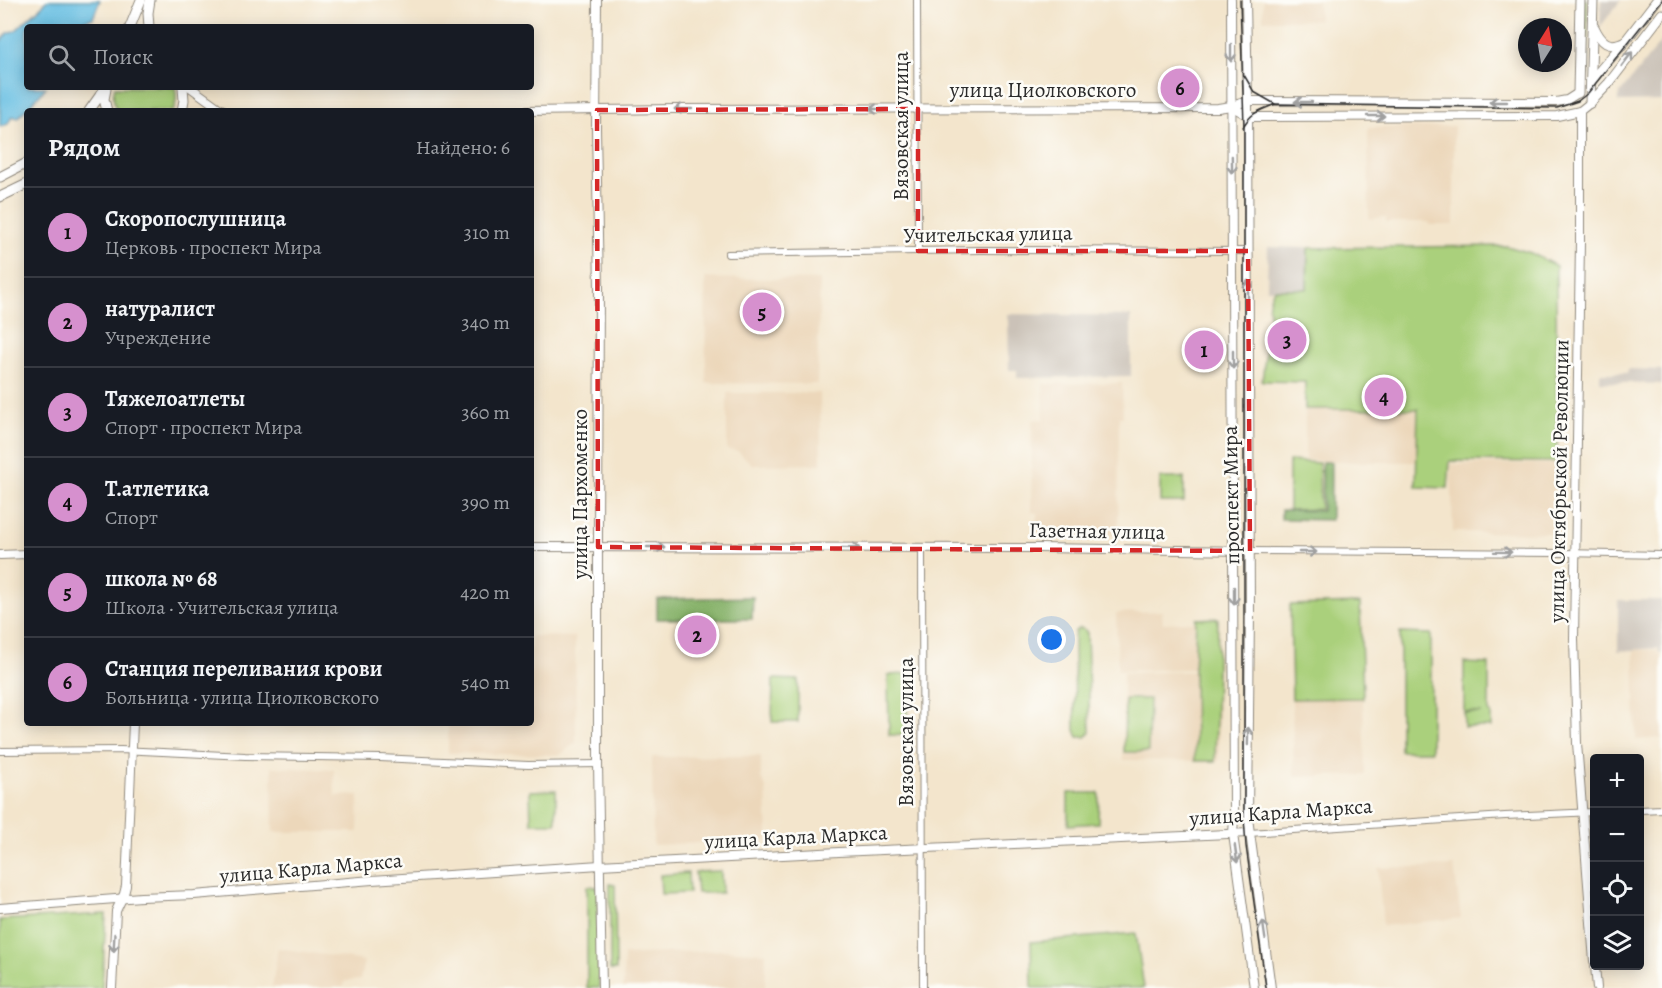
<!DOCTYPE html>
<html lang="ru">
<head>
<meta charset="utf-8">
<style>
	body { margin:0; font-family:Alegreya,serif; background:#242831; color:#f1f3f6 }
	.controls { position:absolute; right:18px; bottom:18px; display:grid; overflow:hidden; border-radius:6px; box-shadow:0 3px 15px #0003 }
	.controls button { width:54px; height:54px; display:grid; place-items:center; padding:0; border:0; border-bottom:2px solid #363941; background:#171b24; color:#f1f3f6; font:30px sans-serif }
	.compass { position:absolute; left:1518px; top:18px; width:54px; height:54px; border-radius:50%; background:#171b24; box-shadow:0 3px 15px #0003; rotate:11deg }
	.you { position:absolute; left:1052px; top:640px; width:21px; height:21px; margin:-15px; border:4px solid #fff; border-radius:50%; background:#1a73e8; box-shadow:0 0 0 9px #1a73e833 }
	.badge { display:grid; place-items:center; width:39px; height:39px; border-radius:50%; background:#d690ce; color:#111; font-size:20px; font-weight:700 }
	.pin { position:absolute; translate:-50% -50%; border:3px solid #fff; box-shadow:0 2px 6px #0006 }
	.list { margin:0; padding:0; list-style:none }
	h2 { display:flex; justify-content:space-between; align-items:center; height:78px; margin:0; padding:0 24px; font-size:26px }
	h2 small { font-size:20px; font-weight:400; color:#9ea1a6 }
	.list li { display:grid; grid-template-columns:39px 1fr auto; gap:18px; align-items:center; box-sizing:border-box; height:90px; padding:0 24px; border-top:2px solid #363941 }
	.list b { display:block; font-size:22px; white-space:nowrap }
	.list p { margin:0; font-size:20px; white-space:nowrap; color:#9ea1a6 }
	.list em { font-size:20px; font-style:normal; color:#9ea1a6 }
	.icon { flex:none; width:33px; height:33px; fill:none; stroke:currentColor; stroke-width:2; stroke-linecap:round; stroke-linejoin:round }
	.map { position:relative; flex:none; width:1662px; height:988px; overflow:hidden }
	.search { position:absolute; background:#171b24; box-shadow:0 3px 15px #0003; left:24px; top:24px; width:510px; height:66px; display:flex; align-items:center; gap:15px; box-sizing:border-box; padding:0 21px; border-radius:6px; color:#9ea1a6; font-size:22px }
	.panel { position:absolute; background:#171b24; box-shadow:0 3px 15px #0003; left:24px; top:108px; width:510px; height:618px; border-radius:6px }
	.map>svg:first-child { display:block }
	.built { fill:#ecd7ba }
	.industrial { fill:#cbc2b8 }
	.green { fill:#aad07b; stroke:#6a7e53; stroke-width:1.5 }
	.forest { fill:#87b26b; stroke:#596e4b; stroke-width:1.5 }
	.water { fill:#65bee2; stroke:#487486; stroke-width:1.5 }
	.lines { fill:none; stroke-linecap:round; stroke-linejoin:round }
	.minor-casing { stroke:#8f887c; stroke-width:8 }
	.tertiary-casing { stroke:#8f887c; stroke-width:10 }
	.secondary-casing { stroke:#8f887c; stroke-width:10 }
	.primary-casing { stroke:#8f887c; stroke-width:11 }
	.minor { stroke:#fff; stroke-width:6 }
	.tertiary { stroke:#fff; stroke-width:8 }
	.secondary { stroke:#fff; stroke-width:8 }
	.primary { stroke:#fff; stroke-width:9 }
	.tram { stroke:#2b2b2b; stroke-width:1.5 }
	.oneway { stroke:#a0a0a0 }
	.marked { fill:none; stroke:#d62828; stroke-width:4.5; stroke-dasharray:12 8; stroke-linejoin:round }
	.labels { text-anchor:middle; stroke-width:5; stroke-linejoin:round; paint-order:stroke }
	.street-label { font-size:21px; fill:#2b2b2b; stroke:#fdfcf7 }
</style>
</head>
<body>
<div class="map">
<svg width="1662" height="988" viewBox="0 0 1662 988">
	<rect width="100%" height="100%" fill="#fdfcf7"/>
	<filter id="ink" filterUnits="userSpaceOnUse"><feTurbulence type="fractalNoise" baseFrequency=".0167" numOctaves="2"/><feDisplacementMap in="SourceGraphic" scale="12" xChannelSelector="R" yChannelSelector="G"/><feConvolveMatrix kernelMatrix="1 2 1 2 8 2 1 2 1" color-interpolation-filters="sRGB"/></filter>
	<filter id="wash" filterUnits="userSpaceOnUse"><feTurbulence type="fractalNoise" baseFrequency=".008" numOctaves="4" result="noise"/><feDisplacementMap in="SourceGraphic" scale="24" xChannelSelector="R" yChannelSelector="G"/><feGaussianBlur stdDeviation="1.35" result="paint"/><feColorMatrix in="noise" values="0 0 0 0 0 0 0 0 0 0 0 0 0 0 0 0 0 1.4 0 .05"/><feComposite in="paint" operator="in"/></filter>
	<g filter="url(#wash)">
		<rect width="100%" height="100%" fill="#f3e5cc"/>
		<g class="built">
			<path d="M1263,0H1318L1319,20H1263Z"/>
			<path d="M1454,126V225H1430L1429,222H1386V217L1369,219L1368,128Z"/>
			<path d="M705,278L820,280L817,384L706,383Z"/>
			<path d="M1122,383L1123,417H1119L1118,536L1037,533V513L1031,512L1032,420L1044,419L1043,384Z"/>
			<path d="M727,393H820L821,464L753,465L738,451L727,450Z"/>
			<path d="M1305,409H1418L1417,462H1358L1305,460Z"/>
			<path d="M1451,464H1560L1561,533L1453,532Z"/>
			<path d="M1162,611L1163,623L1219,621V668L1118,671L1116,613Z"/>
			<path d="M531,636L575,637L576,742L560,755L448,753V723H531Z"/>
			<path d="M1634,650H1657L1658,654H1662V738L1636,740Z"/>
			<path d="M1218,671L1219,761L1123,760V673Z"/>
			<path d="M1363,698L1365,775L1294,777L1292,699Z"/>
			<path d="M761,756V777L766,788L768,840L653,845L652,757Z"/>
			<path d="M272,767L334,770L335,796L359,795L358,832H273Z"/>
			<path d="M1454,866L1461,918L1383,926L1378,868Z"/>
			<path d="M278,948L364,961L360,980L345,981L343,988H272Z"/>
			<path d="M722,950L766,953L765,988H623L624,955Z"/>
		</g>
		<g class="industrial">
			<path d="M1601,0H1621L1600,27Z"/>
			<path d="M1662,40V101L1618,102V96Z"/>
			<path d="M1268,247L1307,248V288L1267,289Z"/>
			<path d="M1008,314L1131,316V376L1017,378V370H1009Z"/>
			<path d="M1628,369L1662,370V384L1600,382V373H1627Z"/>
			<path d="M1618,600H1662V653H1659L1658,648L1618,651Z"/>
		</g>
		<g class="green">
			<path d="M1582,0H1587L1588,75L1584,74L1582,66Z"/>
			<path d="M115,87H175C177,96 177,103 173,111H117C113,103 112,96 115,87Z"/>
			<path d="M1507,246L1531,253L1556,266L1557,462L1450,461L1448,488L1416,487L1418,409H1305V382L1262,381L1267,342L1273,339C1273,316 1262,311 1274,289H1307L1308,248Z"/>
			<path d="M1289,461L1319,463L1320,509L1289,510Z"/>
			<rect x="1160" y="478" width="24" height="24"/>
			<path d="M1360,603L1363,698L1292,699L1290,605Z"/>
			<path d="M1218,618L1215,761H1195L1194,673L1196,619Z"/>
			<path d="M1080,628L1085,630L1087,633L1090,733L1086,737H1078L1075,730L1074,637L1075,631Z"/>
			<path d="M1400,633L1431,634V751H1400Z"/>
			<path d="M1464,663L1489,664V713H1491V727H1464V713H1481L1464,712Z"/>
			<path d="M907,674V735H889L888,675Z"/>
			<path d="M773,679L798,680V722H772Z"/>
			<path d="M1125,699H1149L1148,752H1124Z"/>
			<path d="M556,790V823H531L530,791Z"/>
			<path d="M1068,793H1099L1098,823L1068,825Z"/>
			<path d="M721,871L722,893H697L695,872Z"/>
			<path d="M688,873L689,893L661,894L660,875Z"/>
			<path d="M610,884L615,885L616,970H610Z"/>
			<path d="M587,886L598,887L599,988H587Z"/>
			<path d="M106,914L102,988H0V920Z"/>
			<path d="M1136,933L1144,988H1032L1031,942Z"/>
		</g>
		<g class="forest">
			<path d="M1322,462H1331V520L1281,519V510L1322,511Z"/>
			<path d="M753,597L752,619H657V599Z"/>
		</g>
		<path class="water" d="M46,0H100L93,18L83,21L80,27H27V87H46C38,98 27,107 18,118L12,116L8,124L0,127V42L8,33L16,30L43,5Z"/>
	</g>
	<g filter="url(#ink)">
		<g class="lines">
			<defs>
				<g id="minor">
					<path d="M917,0L918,251"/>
					<path d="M728,254L981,250L1248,251"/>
					<path d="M922,549L923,988"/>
					<path d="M1250,551L1564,553L1662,555"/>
					<path d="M0,751L121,750L245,756L380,758L528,765L598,764"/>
					<path d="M1640,810L1662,809"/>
					<path d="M1249,833L1505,816L1594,812"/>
				</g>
				<g id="tertiary">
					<path d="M190,87L219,108L225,111"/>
					<path d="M526,111L674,109L1218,108L1231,106"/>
					<path d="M1580,111V242L1574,639L1577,743L1594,961"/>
					<path d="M0,908L141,897L194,895L372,880L600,865L839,852L1249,833"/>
					<path d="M1595,966L1597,988"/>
					<path d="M112,988L116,911L124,894L126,886L133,723"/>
				</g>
				<g id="secondary">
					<path d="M597,0L596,128L599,288L598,537V764L602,988"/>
					<path d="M1231,0L1234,818L1233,834L1254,988"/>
					<path d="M1246,0L1248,101L1250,611L1248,818L1271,988"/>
					<path d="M1231,106L1250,117L1557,116L1580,111L1590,103"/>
					<path d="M1231,106L1248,101L1556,102L1567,100L1578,93"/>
					<path d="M531,547L1038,548L1250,551"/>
					<path d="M0,555L27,554"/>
				</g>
				<g id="primary">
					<path d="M130,27L141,0"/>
					<path d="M149,27L148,13L150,0"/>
					<path d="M1594,27C1601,42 1609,50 1625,41"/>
					<path d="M1591,81L1627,39L1657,0"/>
					<path d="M106,89L104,99L107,111"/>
					<path d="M1578,93L1580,0"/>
					<path d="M1590,103L1609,83L1662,14"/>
					<path d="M1590,103L1593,0"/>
					<path d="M89,111L106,87"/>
					<path d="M182,111L184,100L183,87"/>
					<path d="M0,177L27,163"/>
					<path d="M0,197L27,184"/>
				</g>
			</defs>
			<use href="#minor" class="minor-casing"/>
			<use href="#tertiary" class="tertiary-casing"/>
			<use href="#secondary" class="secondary-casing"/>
			<use href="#primary" class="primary-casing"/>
			<use href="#minor" class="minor"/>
			<use href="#tertiary" class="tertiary"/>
			<use href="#secondary" class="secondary"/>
			<use href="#primary" class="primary"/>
			<g class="tram">
				<path d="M1240,0L1244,126V818L1246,846L1266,988"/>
				<path d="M1244,75L1254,92L1275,104"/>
				<path d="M1243,127C1252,111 1260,111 1275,104L1557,108L1578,101L1588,93L1662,0"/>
			</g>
		</g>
		<defs><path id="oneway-shaft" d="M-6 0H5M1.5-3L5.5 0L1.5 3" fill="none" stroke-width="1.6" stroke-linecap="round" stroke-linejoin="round" transform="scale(1.5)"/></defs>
		<g class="oneway">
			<use href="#oneway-shaft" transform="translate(1231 53) rotate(90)"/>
			<use href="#oneway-shaft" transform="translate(1627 59) rotate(-53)"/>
			<use href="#oneway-shaft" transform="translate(1303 102) rotate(-180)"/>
			<use href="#oneway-shaft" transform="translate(1498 102) rotate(-180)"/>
			<use href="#oneway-shaft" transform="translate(683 109) rotate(-180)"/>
			<use href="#oneway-shaft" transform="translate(878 109) rotate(-180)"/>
			<use href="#oneway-shaft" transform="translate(1376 116)"/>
			<use href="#oneway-shaft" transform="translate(1232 165) rotate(89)"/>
			<use href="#oneway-shaft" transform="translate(1248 289) rotate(-90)"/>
			<use href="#oneway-shaft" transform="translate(1233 360) rotate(90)"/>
			<use href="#oneway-shaft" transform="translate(656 547)"/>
			<use href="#oneway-shaft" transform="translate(851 548) rotate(1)"/>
			<use href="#oneway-shaft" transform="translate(1308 552)"/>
			<use href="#oneway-shaft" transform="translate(1503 552) rotate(1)"/>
			<use href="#oneway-shaft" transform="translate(1234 596) rotate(90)"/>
			<use href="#oneway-shaft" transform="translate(1248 736) rotate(-89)"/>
			<use href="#oneway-shaft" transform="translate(1236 854) rotate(82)"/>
			<use href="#oneway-shaft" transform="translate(1264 930) rotate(-98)"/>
			<use href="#oneway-shaft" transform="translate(114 943) rotate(93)"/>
		</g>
	</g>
	<path class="marked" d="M918,109V251H1248L1250,551L598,547L597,110Z"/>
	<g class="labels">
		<g class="street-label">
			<text x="1043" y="97">улица Циолковского</text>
			<text transform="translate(901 126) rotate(-90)" y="7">Вязовская улица</text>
			<text transform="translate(988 234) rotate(-1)" y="7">Учительская улица</text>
			<text transform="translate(1559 481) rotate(-89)" y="7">улица Октябрьской Революции</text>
			<text transform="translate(580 494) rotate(-90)" y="7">улица Пархоменко</text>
			<text transform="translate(1231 495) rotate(-91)" y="7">проспект Мира</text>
			<text transform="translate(1097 531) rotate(1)" y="7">Газетная улица</text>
			<text transform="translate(906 732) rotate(-90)" y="7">Вязовская улица</text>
			<text transform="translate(1281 812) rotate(-4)" y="7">улица Карла Маркса</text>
			<text transform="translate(796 837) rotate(-3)" y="7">улица Карла Маркса</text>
			<text transform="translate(311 868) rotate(-5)" y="7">улица Карла Маркса</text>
		</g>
	</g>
</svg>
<div class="controls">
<button>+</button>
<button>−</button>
<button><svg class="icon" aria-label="locate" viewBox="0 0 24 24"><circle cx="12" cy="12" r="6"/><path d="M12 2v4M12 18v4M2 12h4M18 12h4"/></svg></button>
<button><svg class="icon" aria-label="layers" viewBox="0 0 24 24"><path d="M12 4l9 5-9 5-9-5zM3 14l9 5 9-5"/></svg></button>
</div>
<svg class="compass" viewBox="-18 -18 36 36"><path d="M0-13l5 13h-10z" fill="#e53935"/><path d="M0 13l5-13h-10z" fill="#9ea1a6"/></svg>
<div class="you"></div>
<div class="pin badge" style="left:1204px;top:350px">1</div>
<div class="pin badge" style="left:697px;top:635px">2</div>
<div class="pin badge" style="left:1287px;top:340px">3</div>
<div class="pin badge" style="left:1384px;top:397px">4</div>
<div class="pin badge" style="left:762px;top:312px">5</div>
<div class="pin badge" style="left:1180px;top:88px">6</div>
<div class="search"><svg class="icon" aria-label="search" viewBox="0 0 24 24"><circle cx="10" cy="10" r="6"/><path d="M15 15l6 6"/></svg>Поиск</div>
<section class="panel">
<h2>Рядом<small>Найдено: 6</small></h2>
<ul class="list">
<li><span class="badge">1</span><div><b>Скоропослушница</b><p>Церковь · проспект Мира</p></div><em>310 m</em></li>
<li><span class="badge">2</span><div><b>натуралист</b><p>Учреждение</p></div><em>340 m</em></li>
<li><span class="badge">3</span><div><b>Тяжелоатлеты</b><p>Спорт · проспект Мира</p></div><em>360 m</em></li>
<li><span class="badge">4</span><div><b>Т.атлетика</b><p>Спорт</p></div><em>390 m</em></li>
<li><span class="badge">5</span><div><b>школа № 68</b><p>Школа · Учительская улица</p></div><em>420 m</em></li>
<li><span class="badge">6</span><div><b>Станция переливания крови</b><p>Больница · улица Циолковского</p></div><em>540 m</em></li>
</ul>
</section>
</div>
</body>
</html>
